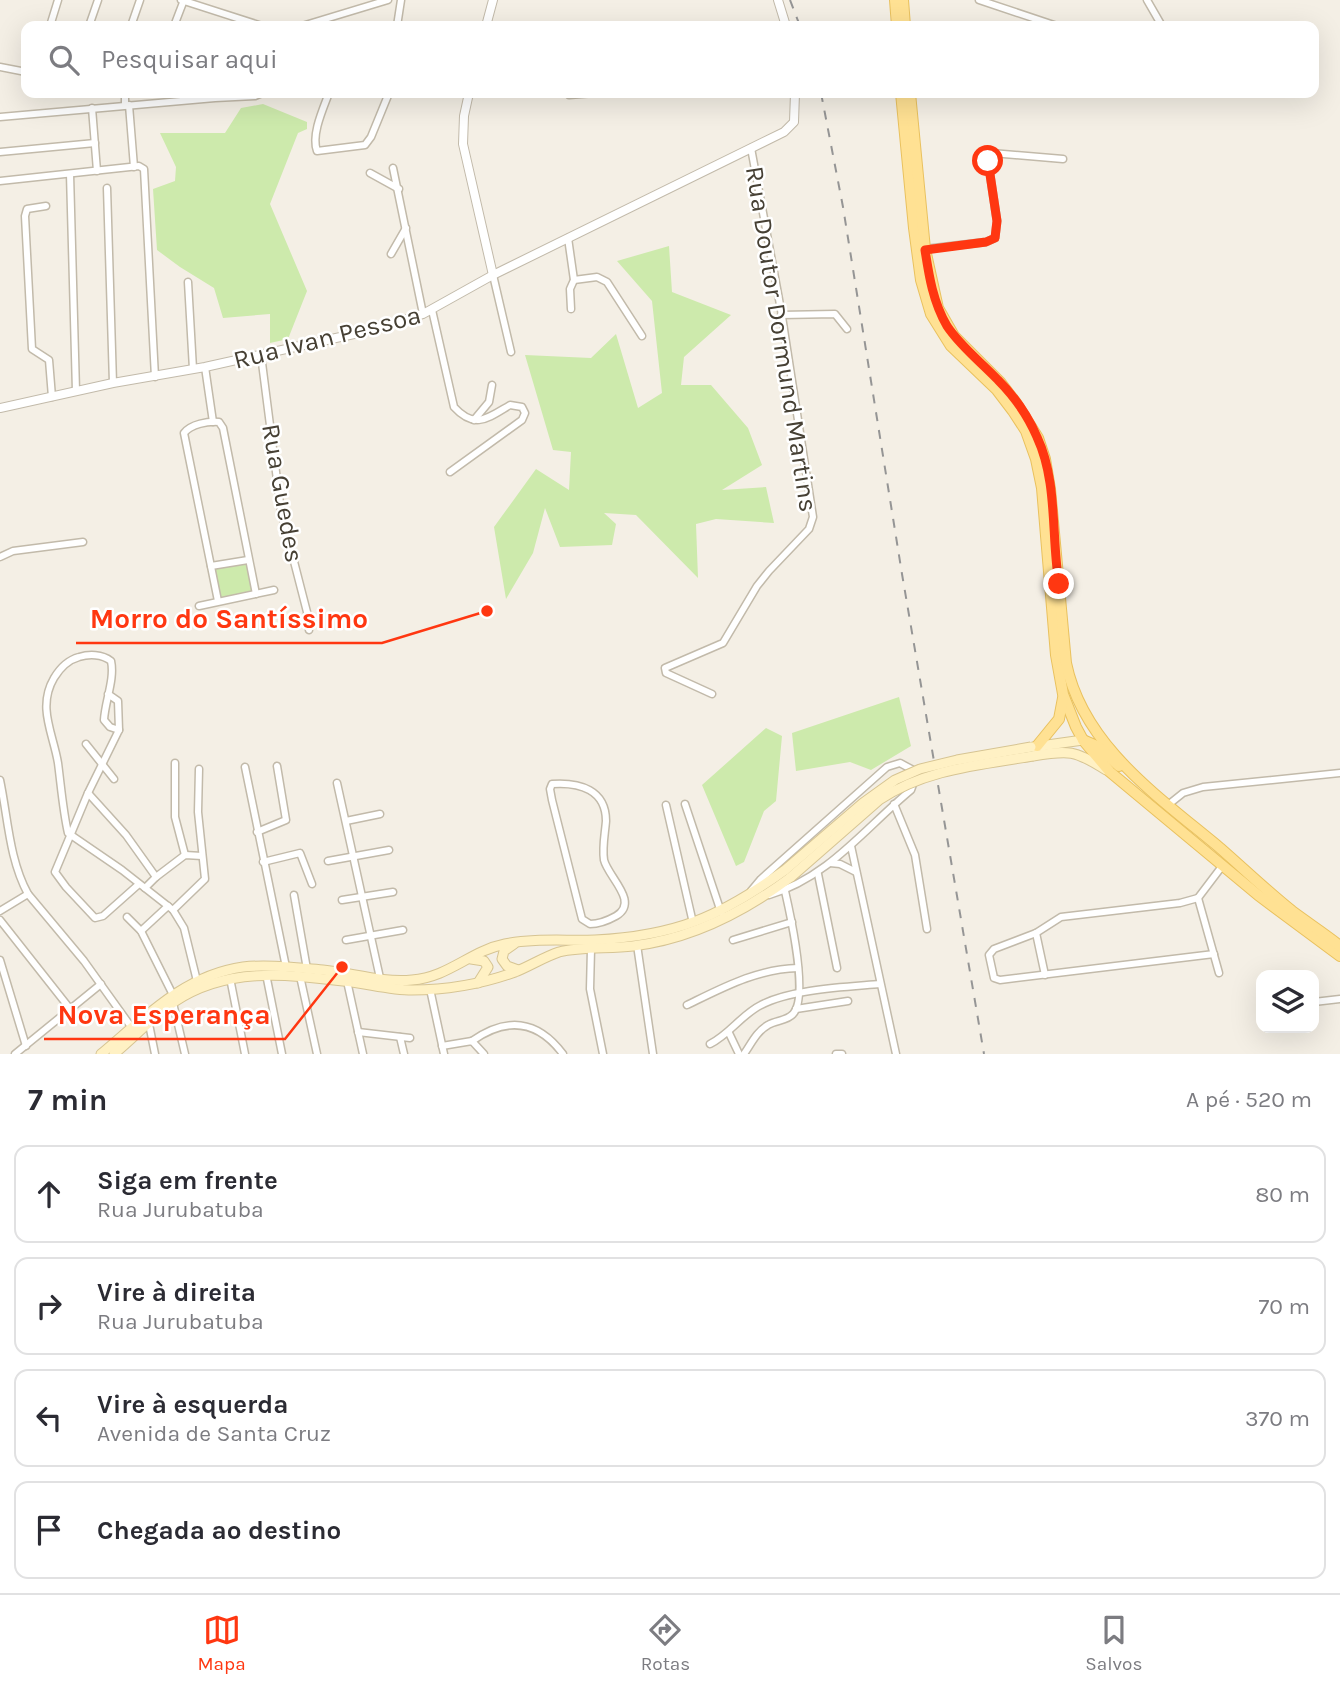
<!DOCTYPE html>
<html lang="pt">
<head>
<meta charset="utf-8">
<style>
	body { margin:0; font-family:Karla,sans-serif; background:#f7f7f7; color:#2b2b33 }
	.controls { position:absolute; right:21px; bottom:21px; display:grid; overflow:hidden; border-radius:14px; box-shadow:0 7px 28px #0002 }
	.controls button { width:63px; height:63px; display:grid; place-items:center; padding:0; border:0; border-bottom:2px solid #e1e1e2; background:#fff; color:#2b2b33; font:35px sans-serif }
	.stop { position:absolute; width:21px; height:21px; margin:-16px; border:5px solid #ff3711; border-radius:50%; background:#fff }
	.stop.end { background:#ff3711; border-color:#fff; box-shadow:0 2px 7px #0008 }
	.list { margin:0; padding:0; list-style:none }
	h2 { display:flex; justify-content:space-between; align-items:center; height:91px; margin:0; padding:0 28px; font-size:30px }
	h2 small { font-size:23px; font-weight:400; color:#7c7c81 }
	.list li { display:grid; grid-template-columns:46px 1fr auto; gap:21px; align-items:center; box-sizing:border-box; height:98px; margin:0 14px 14px; padding:0 14px; border:2px solid #e1e1e2; border-radius:14px }
	.list b { display:block; font-size:26px; white-space:nowrap }
	.list p { margin:0; font-size:23px; white-space:nowrap; color:#7c7c81 }
	.list em { font-size:23px; font-style:normal; color:#7c7c81 }
	.icon { flex:none; width:38px; height:38px; fill:none; stroke:currentColor; stroke-width:2; stroke-linecap:round; stroke-linejoin:round }
	.map { position:relative; flex:none; width:1340px; height:1054px; overflow:hidden }
	.search { position:absolute; background:#fff; box-shadow:0 7px 28px #0002; left:21px; right:21px; top:21px; height:77px; display:flex; align-items:center; gap:18px; box-sizing:border-box; padding:0 24px; border-radius:14px; color:#7c7c81; font-size:26px }
	.sheet { height:539px; background:#fff }
	nav { display:flex; justify-content:space-around; align-items:center; box-sizing:border-box; height:98px; border-top:2px solid #e1e1e2; background:#fff; font-size:19px; color:#7c7c81 }
	nav a { display:grid; justify-items:center; gap:4px }
	nav .on { color:#ff3711 }
	.map>svg:first-child { display:block }
	.green { fill:#cdeaac }
	.lines { fill:none; stroke-linecap:round; stroke-linejoin:round }
	.minor-casing { stroke:#c2baaa; stroke-width:9 }
	.tertiary-casing { stroke:#c2baaa; stroke-width:10 }
	.secondary-casing { stroke:#d6c493; stroke-width:11 }
	.primary-casing { stroke:#e9c15e; stroke-width:12 }
	.minor { stroke:#fff; stroke-width:6 }
	.tertiary { stroke:#fff; stroke-width:8 }
	.secondary { stroke:#fff1c4; stroke-width:9 }
	.primary { stroke:#ffe193; stroke-width:10 }
	.rail { stroke:#959595; stroke-width:2; stroke-dasharray:9 9; stroke-linecap:butt }
	.secondary-bridge-casing { stroke:#d6c493; stroke-width:11; stroke-linecap:butt }
	.secondary-bridge { stroke:#fff1c4; stroke-width:9 }
	.route { stroke:#ff3711; stroke-width:9 }
	.labels { text-anchor:middle; stroke-width:5; stroke-linejoin:round; paint-order:stroke }
	.street-label { font-size:26px; fill:#464034; stroke:#fff }
	.leader { fill:none; stroke:#ff3711; stroke-width:2.5 }
	.callout-dot { fill:#ff3711; stroke:#fff; stroke-width:2.5 }
	.callout-label { font-size:28px; text-anchor:middle; font-weight:bold; fill:#ff3711; stroke:#fff; stroke-width:5; stroke-linejoin:round; paint-order:stroke }
</style>
</head>
<body>
<div class="map">
<svg width="1340" height="1054" viewBox="0 0 1340 1054">
	<rect width="100%" height="100%" fill="#f4efe5"/>
	<g class="green">
		<path d="M263,104L307,122V129L298,133L270,204L307,291L288,339L270,343V314L223,318L214,288L180,267L157,250L153,189L175,181L176,167L160,133H225L241,108Z"/>
		<path d="M669,246L672,292L731,315L684,357L681,385H711L748,428L762,465L722,490L766,487L774,523L716,519L696,524L698,578L636,515L604,513L616,524L612,545L560,547L545,508L533,553L506,599L494,527L536,469L569,490L571,452L553,450L525,355L591,358L616,334L638,408L662,393L652,301L617,261Z"/>
		<path d="M248,560L256,594L218,601L211,566Z"/>
		<path d="M899,697L911,746L871,770L850,762L796,771L792,733Z"/>
		<path d="M766,728L782,736L776,801L764,811L744,862L736,866L702,785Z"/>
	</g>
	<g class="lines">
		<defs>
			<g id="minor">
				<path d="M181,0L262,26"/>
				<path d="M979,0L1057,26"/>
				<path d="M1147,0L1162,26"/>
				<path d="M50,26L58,0"/>
				<path d="M89,26L98,0"/>
				<path d="M131,26L140,0"/>
				<path d="M174,26L184,0"/>
				<path d="M302,26L388,0"/>
				<path d="M397,26L401,0"/>
				<path d="M0,67L26,72"/>
				<path d="M125,93V105"/>
				<path d="M329,93C323,109 311,135 317,151L365,145L371,137L389,93"/>
				<path d="M569,95L594,93"/>
				<path d="M129,105L134,167"/>
				<path d="M92,108L97,171"/>
				<path d="M0,117L215,98L255,96L262,93"/>
				<path d="M0,152L95,143"/>
				<path d="M393,168L423,314"/>
				<path d="M370,173L399,189"/>
				<path d="M70,174L76,391"/>
				<path d="M0,181L139,166L144,169L155,377"/>
				<path d="M107,188L113,383"/>
				<path d="M46,206L27,209L25,216L32,349L49,360L52,397"/>
				<path d="M568,238L574,280L570,289L571,309"/>
				<path d="M925,249L986,242L995,238L997,221L988,161L992,153L1063,159"/>
				<path d="M391,254L406,228"/>
				<path d="M493,275L511,352"/>
				<path d="M574,280L597,277L607,282L642,336"/>
				<path d="M188,282L193,369"/>
				<path d="M432,310L454,407C475,430 488,418 510,405L522,407L525,413L522,420L450,472"/>
				<path d="M781,315L835,314L847,329"/>
				<path d="M261,355L281,511L307,612L309,630"/>
				<path d="M205,367L213,422"/>
				<path d="M474,420L489,402L492,385"/>
				<path d="M0,557L13,551L83,542"/>
				<path d="M211,566L248,560"/>
				<path d="M218,601L184,433C191,424 208,421 219,422L223,428L256,594"/>
				<path d="M199,606L274,590"/>
				<path d="M108,694L118,701L119,730L110,727L104,720C105,701 115,679 111,661C102,654 89,654 79,657C68,660 60,668 54,678C37,707 53,733 58,763C61,786 63,811 68,833L122,870L173,910L184,928L197,981"/>
				<path d="M712,694L666,673L665,668L723,643L757,586L769,571L809,529L813,517L781,310L751,148"/>
				<path d="M119,730L88,793L55,872L66,887L95,918L103,916L139,884"/>
				<path d="M86,744L114,779"/>
				<path d="M175,763V817L185,855"/>
				<path d="M245,767L286,967"/>
				<path d="M0,780C8,818 9,859 28,894L84,961L132,1028"/>
				<path d="M337,783L380,978"/>
				<path d="M552,784C580,782 606,790 606,821C605,834 602,847 604,860C608,877 640,902 616,916C607,921 600,924 590,924L582,919L552,800L550,789Z"/>
				<path d="M88,793L126,835L156,877"/>
				<path d="M685,804L721,912"/>
				<path d="M894,804L915,855L927,929"/>
				<path d="M666,805L693,923"/>
				<path d="M1168,805L1183,793L1203,787L1340,773"/>
				<path d="M346,821L380,814"/>
				<path d="M257,832L286,820L277,766"/>
				<path d="M851,846L896,1054"/>
				<path d="M328,861L389,850"/>
				<path d="M263,862L300,853L312,884"/>
				<path d="M830,863L840,864L856,872"/>
				<path d="M818,874L837,968"/>
				<path d="M145,888L156,877L185,855L202,856"/>
				<path d="M751,891L761,879L887,767L900,763L913,770L915,779L911,790C865,828 828,878 769,895"/>
				<path d="M294,895L307,969"/>
				<path d="M1198,898L1219,973"/>
				<path d="M342,900L393,892"/>
				<path d="M173,910L205,879L198,812L199,769"/>
				<path d="M0,911L28,894"/>
				<path d="M127,917L141,931L173,995"/>
				<path d="M0,920L71,1010"/>
				<path d="M141,931L168,906"/>
				<path d="M1036,933L1045,975"/>
				<path d="M346,940L403,930"/>
				<path d="M733,940L792,922"/>
				<path d="M637,945L653,1054"/>
				<path d="M591,949L590,989L603,1054"/>
				<path d="M1214,954L1000,980L994,978L989,955L994,949L1036,933L1061,917L1180,903L1198,898L1223,865"/>
				<path d="M0,960L26,1046"/>
				<path d="M266,974L282,1054"/>
				<path d="M300,976L317,1054"/>
				<path d="M230,978L245,1054"/>
				<path d="M347,981L363,1054"/>
				<path d="M430,989L444,1054"/>
				<path d="M1314,1002L1340,999"/>
				<path d="M173,1003L185,1054"/>
				<path d="M687,1005C724,987 757,969 798,968"/>
				<path d="M796,1009L848,1001"/>
				<path d="M149,1024L155,1054"/>
				<path d="M358,1032L410,1038"/>
				<path d="M729,1033L739,1054"/>
				<path d="M400,1037L404,1054"/>
				<path d="M472,1041C506,1017 537,1019 563,1054"/>
				<path d="M710,1044C730,1034 741,1015 761,1005C791,989 846,987 880,984"/>
				<path d="M442,1046L472,1041L484,1054"/>
				<path d="M15,1054L101,984"/>
				<path d="M744,1054C751,1044 757,1031 768,1025C776,1020 787,1021 793,1014C809,997 790,913 785,891"/>
				<path d="M836,1054H842"/>
			</g>
			<g id="tertiary">
				<path d="M778,0L786,26"/>
				<path d="M486,26L493,0"/>
				<path d="M469,93L464,116L463,144L493,275"/>
				<path d="M0,408L113,383L205,367L372,330L423,314L493,275L784,132L794,122L795,93"/>
			</g>
			<g id="secondary">
				<path d="M1033,747L1083,740"/>
				<path d="M1033,756C1069,750 1075,750 1106,770"/>
				<path d="M514,944L504,951L502,959L507,966L518,970"/>
				<path d="M471,959L484,961L488,967L478,983"/>
				<path d="M101,1054C144,1018 185,975 243,967C269,964 297,968 323,970C352,973 383,983 412,980C449,977 470,951 505,944C533,938 565,941 595,940C675,936 720,917 785,870"/>
				<path d="M114,1054C134,1037 153,1017 174,1002C226,967 285,974 343,981C366,983 389,990 412,990C447,990 482,984 515,972C530,966 544,957 559,952C582,946 609,949 633,946C692,939 744,912 791,877"/>
			</g>
			<g id="primary">
				<path d="M895,0L897,26"/>
				<path d="M903,0L905,26"/>
				<path d="M901,93L914,228L921,280L931,314L951,346L997,390L1013,411L1026,431L1036,459L1042,488L1056,655L1063,694L1076,727L1083,740L1110,772L1258,895L1340,956"/>
				<path d="M910,93L925,249L938,308L954,336L1000,382L1016,403L1038,438L1045,459L1050,489L1066,663C1083,746 1159,797 1220,848C1244,869 1267,891 1292,911C1308,923 1325,934 1340,946"/>
				<path d="M1083,740L1097,746L1119,766"/>
				<path d="M1037,746L1059,719L1063,698"/>
			</g>
		</defs>
		<use href="#minor" class="minor-casing"/>
		<use href="#tertiary" class="tertiary-casing"/>
		<use href="#secondary" class="secondary-casing"/>
		<use href="#primary" class="primary-casing"/>
		<use href="#minor" class="minor"/>
		<use href="#tertiary" class="tertiary"/>
		<use href="#secondary" class="secondary"/>
		<use href="#primary" class="primary"/>
		<g class="rail">
			<path d="M790,0L800,26"/>
			<path d="M821,93L843,207L902,574L984,1054"/>
		</g>
		<defs>
			<g id="secondary-bridge">
				<path d="M785,870L863,803L895,780L920,769L957,760L1031,747"/>
				<path d="M791,877L879,800C925,769 980,765 1033,756"/>
			</g>
		</defs>
		<use href="#secondary-bridge" class="secondary-bridge-casing"/>
		<use href="#secondary-bridge" class="secondary-bridge"/>
	</g>
	<g class="lines">
		<path class="route" d="M988,161L997,221L995,238L986,242L925,250C929,276 933,302 947,326C961,347 981,362 998,380C1014,396 1028,416 1037,437C1058,482 1051,536 1059,584"/>
	</g>
	<g class="labels">
		<g class="street-label">
			<text transform="translate(327 337) rotate(-14)" y="9">Rua Ivan Pessoa</text>
			<text transform="translate(782 339) rotate(81)" y="9">Rua Doutor Dormund Martins</text>
			<text transform="translate(283 493) rotate(80)" y="9">Rua Guedes</text>
		</g>
	</g>
	<path class="leader" d="M487 611L382 643H76M342 967L285 1039H44"/>
	<g class="callout-dot">
		<circle cx="487" cy="611" r="7"/>
		<circle cx="342" cy="967" r="7"/>
	</g>
	<g class="callout-label">
		<text x="229" y="628">Morro do Santíssimo</text>
		<text x="164" y="1024">Nova Esperança</text>
	</g>
</svg>
<div class="controls">
<button><svg class="icon" aria-label="layers" viewBox="0 0 24 24"><path d="M12 4l9 5-9 5-9-5zM3 14l9 5 9-5"/></svg></button>
</div>
<div class="stop" style="left:988px;top:161px"></div>
<div class="stop end" style="left:1059px;top:584px"></div>
<div class="search"><svg class="icon" aria-label="search" viewBox="0 0 24 24"><circle cx="10" cy="10" r="6"/><path d="M15 15l6 6"/></svg>Pesquisar aqui</div>
</div>
<section class="sheet">
<h2>7 min<small>A pé · 520 m</small></h2>
<ul class="list">
<li><svg class="icon" aria-label="ahead" viewBox="0 0 24 24"><path d="M12 20V5M6 11l6-6 6 6"/></svg><div><b>Siga em frente</b><p>Rua Jurubatuba</p></div><em>80 m</em></li>
<li><svg class="icon" aria-label="right" viewBox="0 0 24 24"><path d="M7 20v-9h11M14 6l5 5-5 5"/></svg><div><b>Vire à direita</b><p>Rua Jurubatuba</p></div><em>70 m</em></li>
<li><svg class="icon" aria-label="left" viewBox="0 0 24 24"><path d="M17 20v-9H6M10 6l-5 5 5 5"/></svg><div><b>Vire à esquerda</b><p>Avenida de Santa Cruz</p></div><em>370 m</em></li>
<li><svg class="icon" aria-label="arrive" viewBox="0 0 24 24"><path d="M6 21V4h12l-3 4 3 4H6"/></svg><div><b>Chegada ao destino</b></div></li>
</ul>
</section>
<nav>
<a class="on"><svg class="icon" aria-label="map" viewBox="0 0 24 24"><path d="M3 6l6-2 6 2 6-2v14l-6 2-6-2-6 2zM9 4v14M15 6v14"/></svg>Mapa</a>
<a><svg class="icon" aria-label="directions" viewBox="0 0 24 24"><path d="M12 3l9 9-9 9-9-9zM9 14v-3h6M13 9l2 2-2 2"/></svg>Rotas</a>
<a><svg class="icon" aria-label="saved" viewBox="0 0 24 24"><path d="M7 4h10v16l-5-4-5 4z"/></svg>Salvos</a>
</nav>
</body>
</html>
